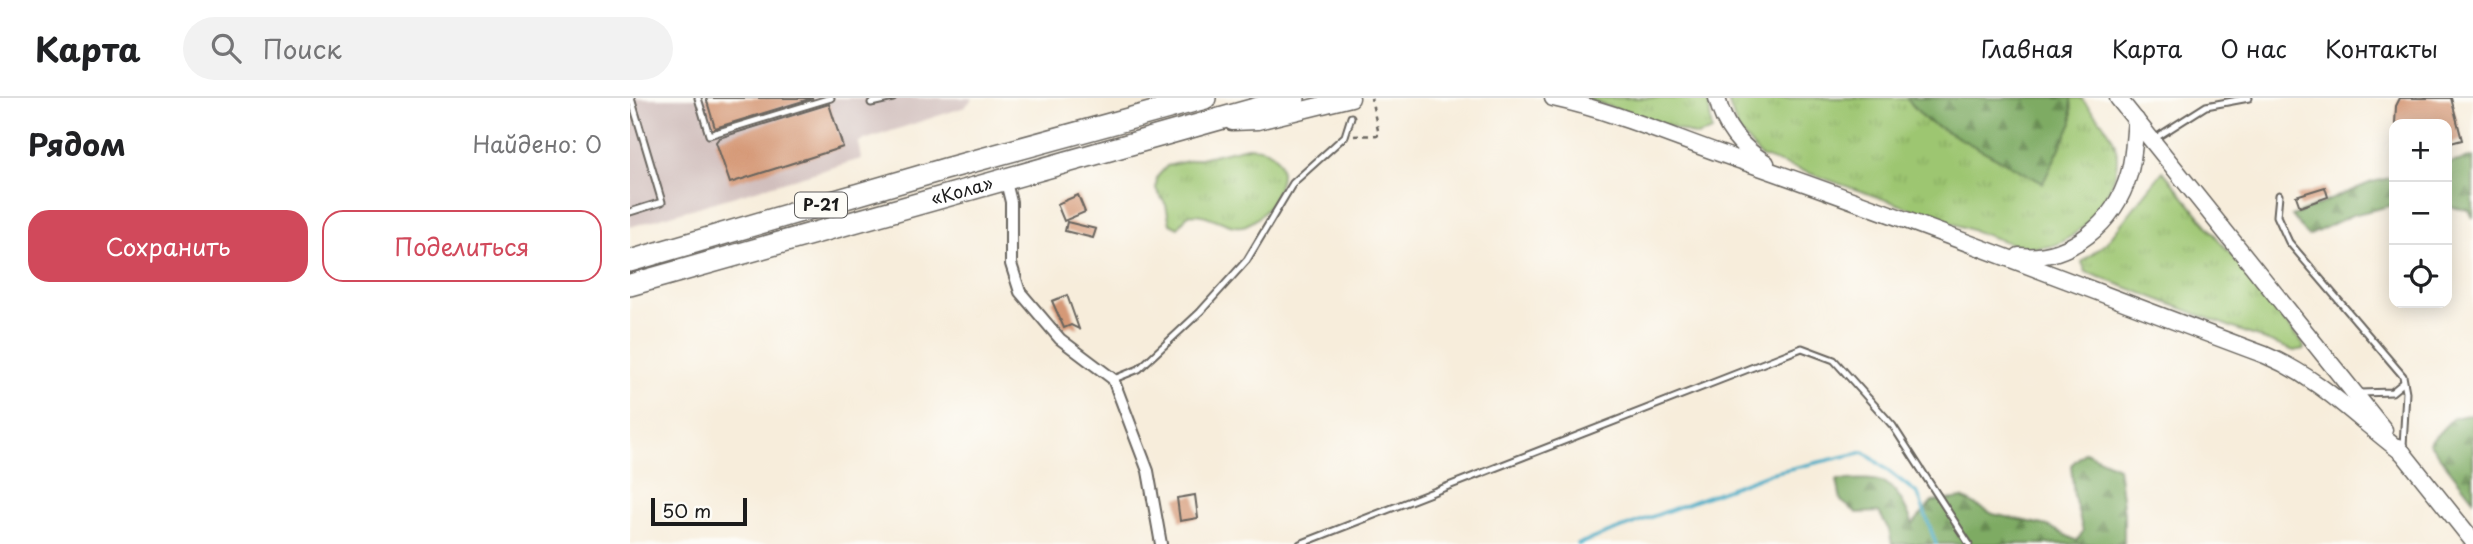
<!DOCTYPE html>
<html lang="ru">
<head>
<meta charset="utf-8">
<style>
	body { margin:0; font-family:"Playpen Sans",sans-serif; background:#f2f2f2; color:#202124 }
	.controls { position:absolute; right:21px; top:21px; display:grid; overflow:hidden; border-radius:14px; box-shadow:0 4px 18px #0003 }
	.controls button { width:63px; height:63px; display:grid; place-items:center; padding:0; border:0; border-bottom:2px solid #e0e0e0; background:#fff; color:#202124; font:35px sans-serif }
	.scale { position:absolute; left:21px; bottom:18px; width:96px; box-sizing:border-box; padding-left:7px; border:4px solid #1c1c1c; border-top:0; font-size:19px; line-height:24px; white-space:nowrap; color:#1c1c1c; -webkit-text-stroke:5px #fdfcf7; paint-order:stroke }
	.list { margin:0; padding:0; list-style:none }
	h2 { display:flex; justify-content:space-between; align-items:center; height:91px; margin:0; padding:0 28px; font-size:30px }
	h2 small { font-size:23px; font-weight:400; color:#757577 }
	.actions { display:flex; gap:14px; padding:21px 28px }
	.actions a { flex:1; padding:16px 0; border:2px solid #d1495b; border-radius:21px; text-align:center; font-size:24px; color:#d1495b }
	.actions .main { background:#d1495b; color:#fff }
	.icon { flex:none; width:38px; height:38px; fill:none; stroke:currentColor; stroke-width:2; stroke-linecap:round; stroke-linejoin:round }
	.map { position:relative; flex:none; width:1843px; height:446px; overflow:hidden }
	header { display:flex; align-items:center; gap:42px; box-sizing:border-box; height:98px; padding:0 35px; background:#fff; border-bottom:2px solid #e0e0e0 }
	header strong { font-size:33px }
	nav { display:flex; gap:38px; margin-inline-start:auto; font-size:24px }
	.search { width:490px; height:63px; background:#f2f2f2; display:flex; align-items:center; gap:18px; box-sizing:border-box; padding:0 24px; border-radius:38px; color:#757577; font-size:26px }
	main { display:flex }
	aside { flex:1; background:#fff }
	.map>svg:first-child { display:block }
	.industrial { fill:#d1bfbd }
	.grass { fill:url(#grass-tufts); stroke:#5c7146; stroke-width:2 }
	.forest { fill:url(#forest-firs); stroke:#4d6440; stroke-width:2 }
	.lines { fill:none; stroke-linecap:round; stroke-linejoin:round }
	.stream { stroke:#45aac5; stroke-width:3.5 }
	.building { fill:#d59977 }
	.lane-casing { stroke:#69655f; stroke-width:9 }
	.street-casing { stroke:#69655f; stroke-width:14 }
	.secondary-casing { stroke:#69655f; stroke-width:19 }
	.highway-casing { stroke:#69655f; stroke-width:24 }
	.path { stroke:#69655f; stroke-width:2.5; stroke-dasharray:5 5; stroke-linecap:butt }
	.lane { stroke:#fff; stroke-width:5 }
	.street { stroke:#fff; stroke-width:10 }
	.secondary { stroke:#fff; stroke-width:16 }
	.highway { stroke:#fff; stroke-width:21 }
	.labels { text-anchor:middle; stroke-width:7; stroke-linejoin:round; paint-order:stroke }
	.shield { fill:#fdfcf7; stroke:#605f5e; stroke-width:2 }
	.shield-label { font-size:16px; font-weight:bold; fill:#1c1c1c }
	.street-label { font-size:18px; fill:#1c1c1c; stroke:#fdfcf7 }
</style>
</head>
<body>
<header>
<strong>Карта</strong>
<div class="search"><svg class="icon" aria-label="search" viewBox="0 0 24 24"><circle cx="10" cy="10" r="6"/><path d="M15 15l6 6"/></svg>Поиск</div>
<nav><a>Главная</a><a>Карта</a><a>О нас</a><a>Контакты</a></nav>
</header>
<main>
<aside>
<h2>Рядом<small>Найдено: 0</small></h2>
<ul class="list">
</ul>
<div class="actions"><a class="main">Сохранить</a><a>Поделиться</a></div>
</aside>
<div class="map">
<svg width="1843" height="446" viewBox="0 0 1843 446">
	<defs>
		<pattern id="grass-tufts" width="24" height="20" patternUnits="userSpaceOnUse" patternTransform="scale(1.75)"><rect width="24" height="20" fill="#9dc671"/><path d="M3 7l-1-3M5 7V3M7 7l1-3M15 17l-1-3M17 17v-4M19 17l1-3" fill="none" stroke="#87aa61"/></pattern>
		<pattern id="forest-firs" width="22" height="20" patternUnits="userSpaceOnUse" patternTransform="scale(1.75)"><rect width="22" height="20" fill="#7eab63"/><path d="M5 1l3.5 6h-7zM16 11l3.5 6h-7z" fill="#668a51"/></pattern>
	</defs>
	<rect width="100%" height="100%" fill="#fdfcf7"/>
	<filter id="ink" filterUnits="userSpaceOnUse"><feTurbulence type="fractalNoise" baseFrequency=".0143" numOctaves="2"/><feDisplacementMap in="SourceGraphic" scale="14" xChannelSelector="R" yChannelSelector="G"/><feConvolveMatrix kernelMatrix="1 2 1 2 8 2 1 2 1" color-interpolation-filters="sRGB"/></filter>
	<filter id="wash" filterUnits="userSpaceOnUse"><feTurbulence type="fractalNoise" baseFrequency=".00686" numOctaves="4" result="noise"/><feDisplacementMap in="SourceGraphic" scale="28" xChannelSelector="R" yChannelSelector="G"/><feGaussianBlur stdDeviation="1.57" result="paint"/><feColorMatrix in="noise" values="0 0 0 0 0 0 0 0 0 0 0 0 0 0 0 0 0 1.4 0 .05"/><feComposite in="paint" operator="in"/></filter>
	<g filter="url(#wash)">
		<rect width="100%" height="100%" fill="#f7eddb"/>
		<path class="industrial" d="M0,0H343L335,9L228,44L231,61L0,129Z"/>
		<g class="grass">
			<path d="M953,0H1078L1082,33L1067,38Z"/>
			<path d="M1097,0H1276L1297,23L1353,50L1442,25L1441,0H1451C1461,13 1479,29 1484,44C1499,81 1456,139 1421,148C1412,150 1402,149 1393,150L1130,58L1108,32Z"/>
			<path d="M617,49C675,47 648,115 616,127C599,134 580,112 558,117L548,130L540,126L536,107L526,91L527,79L537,68Z"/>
			<path d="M1533,73L1673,246L1674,251L1664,253L1456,174L1452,164L1476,145Z"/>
		</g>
		<g class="forest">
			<path d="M1276,0H1441L1442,25L1413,85L1297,23Z"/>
			<path d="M1843,59V120L1839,112L1817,109V66Z"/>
			<path d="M1764,79V107L1722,117L1678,138L1662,118L1742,84Z"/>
			<path d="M1843,316V401L1799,345L1823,320Z"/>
			<path d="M1455,354L1488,369L1494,415V446H1262L1259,432L1249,414L1227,415L1211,403L1207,382C1257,380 1263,380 1283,426L1302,404L1332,400L1363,416L1418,428L1447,443L1453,433L1444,399L1441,367Z"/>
		</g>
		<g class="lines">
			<path class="stream" d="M948,446L1141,375L1234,354L1288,396L1306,446"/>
		</g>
		<g id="blocks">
			<g class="building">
				<path d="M76,0H183L85,30Z"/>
				<path d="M1770,0H1821L1832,42L1817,46V26H1765L1766,8Z"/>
				<path d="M199,6L213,49L100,85L86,44L89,40Z"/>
				<path d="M1695,89L1698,99L1670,109L1666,98Z"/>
				<path d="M448,97L455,114L434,123L427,106Z"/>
				<path d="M437,124L466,131L463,140L435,133Z"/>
				<path d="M437,197L449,231L441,227L434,230L422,203Z"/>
				<path d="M565,397L568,420L550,423L547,400Z"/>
			</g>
		</g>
	</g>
	<g filter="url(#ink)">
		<use href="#blocks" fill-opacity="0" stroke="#69655f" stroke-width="2"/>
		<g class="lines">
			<defs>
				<g id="lane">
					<path d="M68,0L79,37L201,0"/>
					<path d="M241,5L263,0"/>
					<path d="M1524,41L1576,8L1619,0"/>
					<path d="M1649,97L1647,118L1659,144L1773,278L1776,294L1773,348"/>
					<path d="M0,114L32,104L1,0"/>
					<path d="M484,281L509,271L570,214L617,162L663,85L715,38L721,19"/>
					<path d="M1731,295L1762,294L1773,285"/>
					<path d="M670,446L1172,250L1204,262L1263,328L1339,446"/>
				</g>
				<path id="street" d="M375,80L381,104V166L390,194L430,241L483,281L518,373L531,446"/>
				<g id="secondary">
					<path d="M923,0C987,14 1047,41 1109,62C1286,123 1460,192 1635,257C1692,281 1725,319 1773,355"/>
					<path d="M1087,0C1094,30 1111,50 1136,65"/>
					<path d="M1488,0L1754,332"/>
					<path d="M602,24L628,23L721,0"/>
					<path d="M1389,158C1440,163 1485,125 1499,76C1504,59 1504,40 1506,22"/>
					<path d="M1768,349L1843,443"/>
				</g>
				<g id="highway">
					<path d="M0,163L315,71L575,0"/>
					<path id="s1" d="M0,187L664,0"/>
				</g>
			</defs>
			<use href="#lane" class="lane-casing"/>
			<use href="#street" class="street-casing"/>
			<use href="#secondary" class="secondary-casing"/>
			<use href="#highway" class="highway-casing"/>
			<path class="path" d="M724,38L749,37L741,0"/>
			<use href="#lane" class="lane"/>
			<use href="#street" class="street"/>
			<use href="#secondary" class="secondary"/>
			<use href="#highway" class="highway"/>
		</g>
	</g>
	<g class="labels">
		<rect class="shield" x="165" y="94.5" width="52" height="25" rx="5"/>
		<g class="shield-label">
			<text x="191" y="113">Р-21</text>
		</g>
		<g class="street-label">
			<text dy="6" stroke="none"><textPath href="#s1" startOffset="345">«Кола»</textPath></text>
		</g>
	</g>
</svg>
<div class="controls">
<button>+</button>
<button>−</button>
<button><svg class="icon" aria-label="locate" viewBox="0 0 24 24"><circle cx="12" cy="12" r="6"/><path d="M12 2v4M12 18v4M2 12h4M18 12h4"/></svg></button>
</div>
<div class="scale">50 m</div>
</div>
</main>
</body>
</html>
